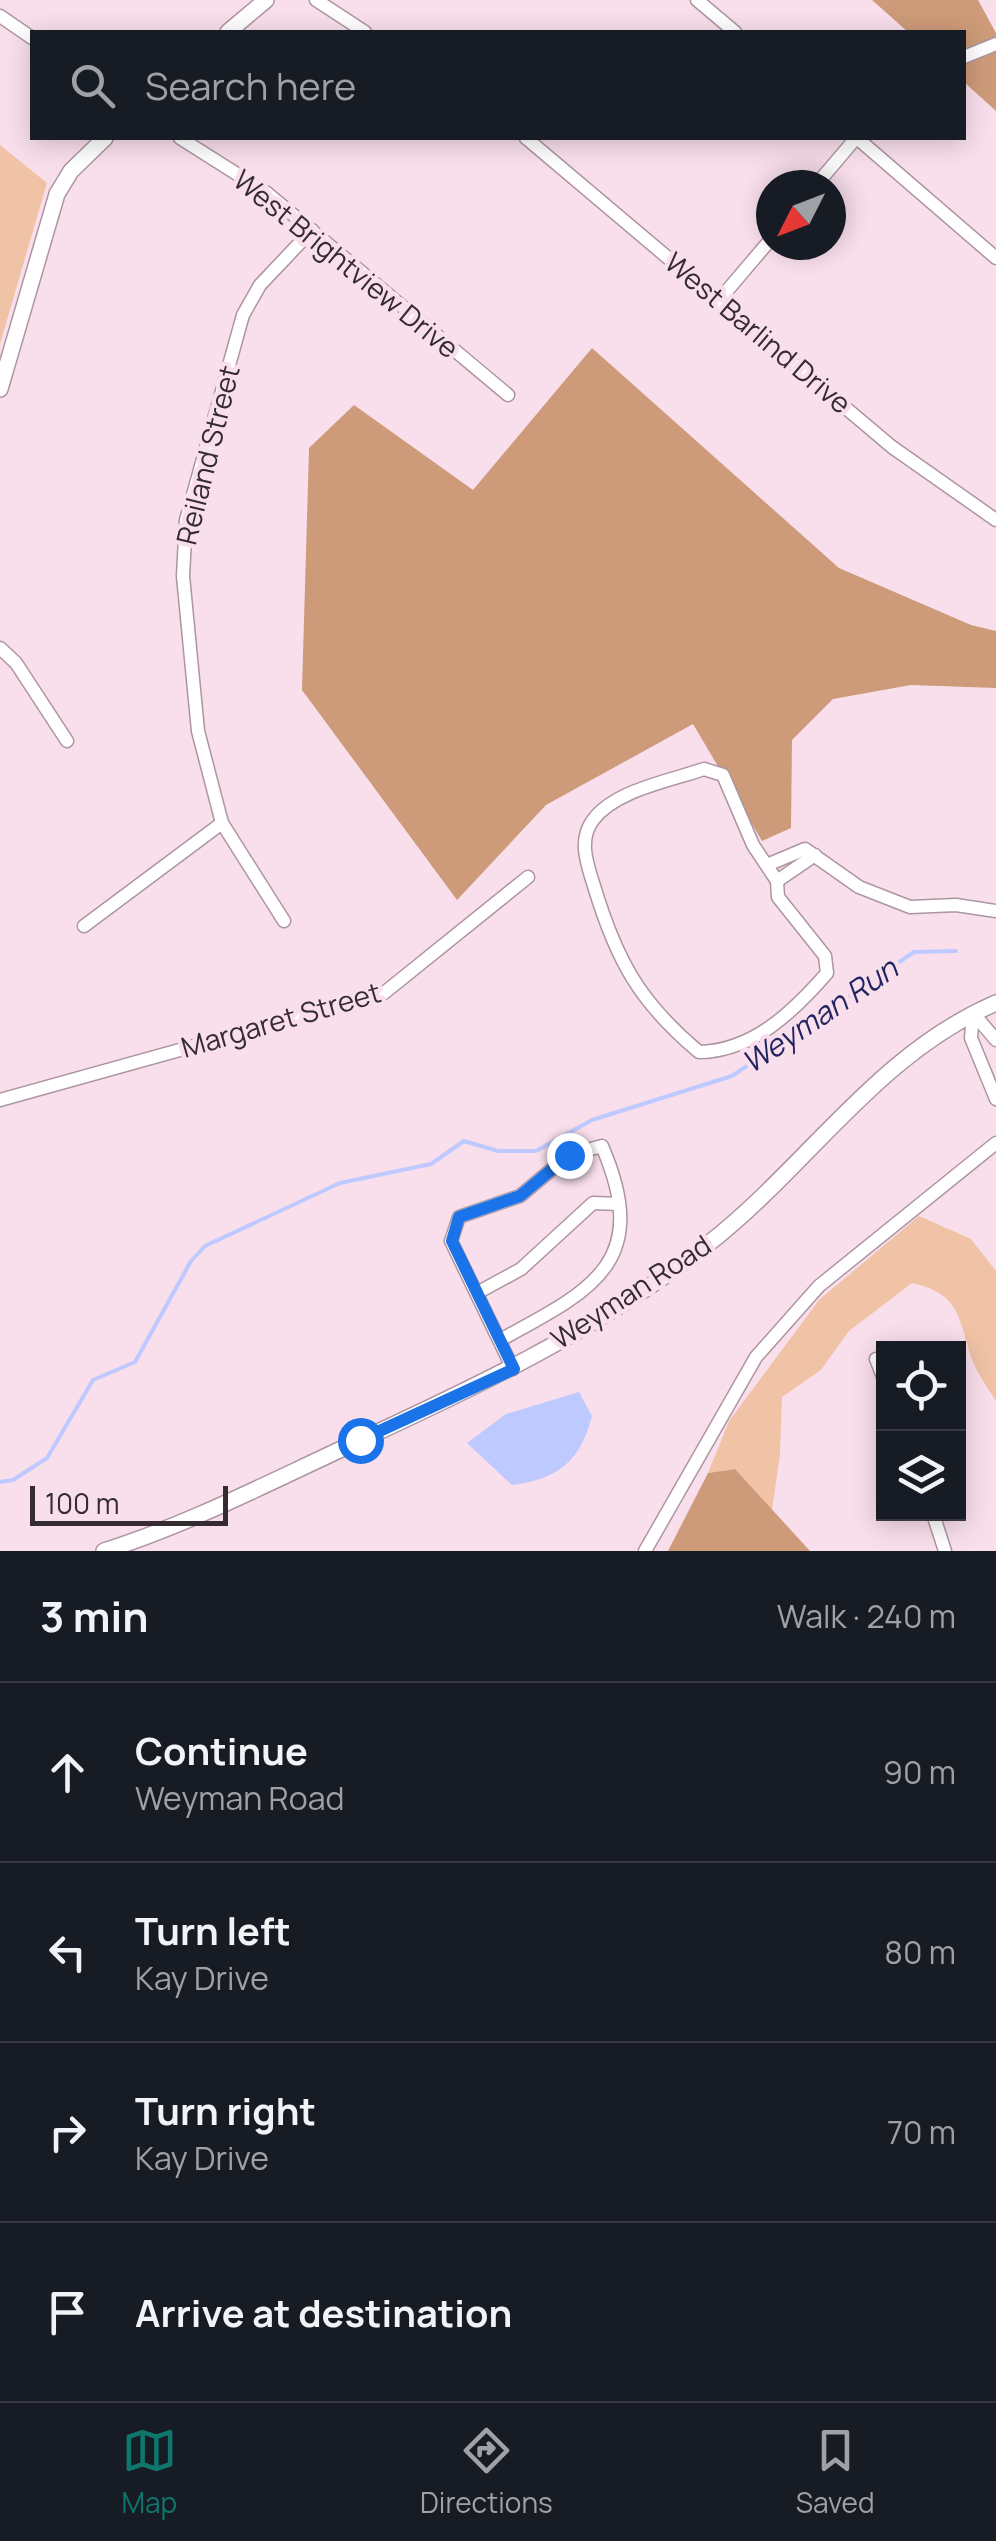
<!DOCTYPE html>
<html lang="en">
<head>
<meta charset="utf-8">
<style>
	body { margin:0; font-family:Manrope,sans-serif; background:#20242c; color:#f1f3f6 }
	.controls { position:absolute; right:30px; bottom:30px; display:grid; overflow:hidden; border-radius:0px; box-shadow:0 5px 25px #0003 }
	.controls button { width:90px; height:90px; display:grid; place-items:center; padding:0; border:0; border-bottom:2px solid #363941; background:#171b24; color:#f1f3f6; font:50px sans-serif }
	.compass { position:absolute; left:756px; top:170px; width:90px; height:90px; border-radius:50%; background:#171b24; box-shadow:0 5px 25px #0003; rotate:228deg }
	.scale { position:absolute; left:30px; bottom:25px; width:198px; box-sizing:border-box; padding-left:10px; border:5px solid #352c31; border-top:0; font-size:28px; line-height:35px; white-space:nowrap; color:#352c31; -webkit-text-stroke:8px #f9dfec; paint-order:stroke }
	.stop { position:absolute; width:30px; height:30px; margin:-22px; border:8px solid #1a73e8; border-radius:50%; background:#fff }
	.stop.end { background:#1a73e8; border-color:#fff; box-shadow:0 2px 10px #0008 }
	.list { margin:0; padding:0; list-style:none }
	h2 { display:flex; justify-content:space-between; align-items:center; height:130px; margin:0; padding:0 40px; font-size:42px }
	h2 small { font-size:32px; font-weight:400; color:#9ea1a6 }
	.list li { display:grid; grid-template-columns:65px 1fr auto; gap:30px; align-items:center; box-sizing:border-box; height:180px; padding:0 40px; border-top:2px solid #363941 }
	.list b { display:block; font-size:38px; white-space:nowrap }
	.list p { margin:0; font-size:32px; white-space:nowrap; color:#9ea1a6 }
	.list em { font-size:32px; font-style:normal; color:#9ea1a6 }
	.icon { flex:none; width:55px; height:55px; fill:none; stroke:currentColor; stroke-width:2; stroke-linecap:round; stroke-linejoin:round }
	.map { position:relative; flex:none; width:996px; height:1551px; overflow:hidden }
	.search { position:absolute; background:#171b24; box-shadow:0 5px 25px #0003; left:30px; right:30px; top:30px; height:110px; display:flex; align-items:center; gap:25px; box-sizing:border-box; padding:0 35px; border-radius:0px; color:#9ea1a6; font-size:38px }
	.sheet { height:850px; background:#171b24 }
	nav { display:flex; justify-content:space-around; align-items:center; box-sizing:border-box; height:140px; border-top:2px solid #363941; background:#171b24; font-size:28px; color:#9ea1a6 }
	nav a { display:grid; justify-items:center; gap:5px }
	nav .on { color:#0f766e }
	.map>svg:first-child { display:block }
	.green { fill:#f0c3a7 }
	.forest { fill:#cd9b79 }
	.water { fill:#bec9ff }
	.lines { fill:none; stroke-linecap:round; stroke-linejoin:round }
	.stream { stroke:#bec9ff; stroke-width:4 }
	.minor-casing { stroke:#ad95a1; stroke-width:15 }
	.tertiary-casing { stroke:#ad95a1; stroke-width:18 }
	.minor { stroke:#fff; stroke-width:12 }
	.tertiary { stroke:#fff; stroke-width:15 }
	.route { stroke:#1a73e8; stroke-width:12 }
	.labels { text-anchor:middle; stroke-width:9; stroke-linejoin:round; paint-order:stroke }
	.street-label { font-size:28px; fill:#352c31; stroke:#f9dfec }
	.water-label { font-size:30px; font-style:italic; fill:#222462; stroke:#f9dfec }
</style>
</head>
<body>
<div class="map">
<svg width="996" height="1551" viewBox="0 0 996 1551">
	<rect width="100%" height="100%" fill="#f9dfec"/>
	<g class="green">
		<path d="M0,145L47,183L0,344Z"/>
		<path d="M919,1216L971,1239L996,1271V1401C988,1388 977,1374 972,1359C958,1318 961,1294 912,1283L849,1331L821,1370L782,1397L780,1455L772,1510L735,1469L708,1473L729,1421L819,1300Z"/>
	</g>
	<g class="forest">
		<path d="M872,0H978L996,33V111L964,82V32H908Z"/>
		<path d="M592,348L839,568L971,625L996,631V688L911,685L833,699L792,740L791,828L762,841L693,724L546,805L457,900L302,690L309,448L354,405L473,490Z"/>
		<path d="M735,1469L810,1551H668L708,1473Z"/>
	</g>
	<path class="water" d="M579,1392L592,1416C580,1462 558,1479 512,1485L467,1443L506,1414Z"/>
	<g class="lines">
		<path class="stream" d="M0,1482L13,1480L47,1458L93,1380L135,1362L191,1261L205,1246L340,1183L431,1164L464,1141L498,1151H536L592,1120L732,1076L914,952L956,951"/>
		<defs>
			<g id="minor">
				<path d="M316,0L365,32"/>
				<path d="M697,0L735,32"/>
				<path d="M0,16L32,38"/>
				<path d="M964,57L996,44"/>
				<path d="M180,138L267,193L508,395"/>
				<path d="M526,138L892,447L996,520"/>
				<path d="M857,138L996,258"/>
				<path d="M816,185L856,138"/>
				<path d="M720,299L771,239"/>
				<path d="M0,648L16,663L67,741"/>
				<path d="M704,769L723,775L753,845L777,881L778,897L825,956L827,973C793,1012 753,1051 699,1052C639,1002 616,959 594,886C587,864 578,840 593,820C615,790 670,781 704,769Z"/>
				<path d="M767,865L805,849L859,887L910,907L956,905L996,911"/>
				<path d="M777,881L815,855"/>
				<path d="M284,921L222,823L198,731L183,576L186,520L243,315L260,285L312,230"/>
				<path d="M84,926L222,823"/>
				<path d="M973,1013L971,1038L996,1099"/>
				<path d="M973,1013L996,1040"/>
				<path d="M0,1100L384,993L528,877"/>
				<path d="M477,1293L521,1269L593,1203L619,1204"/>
				<path d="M500,1340C593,1290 652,1262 602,1146L569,1155L520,1196L459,1217L451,1241L513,1369"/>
				<path d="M876,1359L884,1379"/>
				<path d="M933,1514L945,1551"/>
				<path d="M645,1551L756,1357L819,1286L996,1143"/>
			</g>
			<g id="tertiary">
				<path d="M228,32L266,0"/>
				<path d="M0,389L57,194L71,171L105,138"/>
				<path d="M104,1551C183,1526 258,1488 333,1453C463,1393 594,1333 708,1244C808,1166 877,1054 996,1003"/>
			</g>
		</defs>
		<use href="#minor" class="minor-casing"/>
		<use href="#tertiary" class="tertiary-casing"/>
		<use href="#minor" class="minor"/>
		<use href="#tertiary" class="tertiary"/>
	</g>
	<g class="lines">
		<path class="route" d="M360,1440L514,1369L452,1241L459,1217L520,1196L569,1155"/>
	</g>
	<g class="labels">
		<g class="street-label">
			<text transform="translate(346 264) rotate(39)" y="10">West Brightview Drive</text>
			<text transform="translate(758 333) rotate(40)" y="10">West Barlind Drive</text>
			<text transform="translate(208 455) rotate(-76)" y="10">Reiland Street</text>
			<text transform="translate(281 1020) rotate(-16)" y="10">Margaret Street</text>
			<text transform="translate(631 1292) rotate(-33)" y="10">Weyman Road</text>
		</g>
		<g class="water-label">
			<text transform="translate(820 1016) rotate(-34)" y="10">Weyman Run</text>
		</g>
	</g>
</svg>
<div class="controls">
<button><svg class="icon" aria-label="locate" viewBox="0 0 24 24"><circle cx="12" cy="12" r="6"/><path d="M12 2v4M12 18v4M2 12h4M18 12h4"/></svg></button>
<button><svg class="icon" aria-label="layers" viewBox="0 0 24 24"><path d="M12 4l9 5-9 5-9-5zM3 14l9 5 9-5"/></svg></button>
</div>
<svg class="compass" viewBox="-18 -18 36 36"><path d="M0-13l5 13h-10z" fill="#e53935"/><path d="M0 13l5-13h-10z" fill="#9ea1a6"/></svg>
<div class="scale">100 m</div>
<div class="stop" style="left:360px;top:1440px"></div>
<div class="stop end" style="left:569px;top:1155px"></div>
<div class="search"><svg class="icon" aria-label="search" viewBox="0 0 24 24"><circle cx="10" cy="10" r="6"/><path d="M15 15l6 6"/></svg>Search here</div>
</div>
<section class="sheet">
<h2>3 min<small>Walk · 240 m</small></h2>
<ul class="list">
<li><svg class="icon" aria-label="ahead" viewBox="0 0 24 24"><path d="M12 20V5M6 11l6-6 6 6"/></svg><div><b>Continue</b><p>Weyman Road</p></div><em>90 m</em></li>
<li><svg class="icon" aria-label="left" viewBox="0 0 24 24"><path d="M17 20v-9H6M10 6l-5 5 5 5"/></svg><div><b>Turn left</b><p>Kay Drive</p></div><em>80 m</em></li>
<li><svg class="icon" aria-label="right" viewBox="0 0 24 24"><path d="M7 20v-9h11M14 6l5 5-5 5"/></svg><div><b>Turn right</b><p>Kay Drive</p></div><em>70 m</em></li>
<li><svg class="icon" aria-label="arrive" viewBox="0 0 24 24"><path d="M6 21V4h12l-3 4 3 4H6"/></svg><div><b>Arrive at destination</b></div></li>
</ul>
</section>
<nav>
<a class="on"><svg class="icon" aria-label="map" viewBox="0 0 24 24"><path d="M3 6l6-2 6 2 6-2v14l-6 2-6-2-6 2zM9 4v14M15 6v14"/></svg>Map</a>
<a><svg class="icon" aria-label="directions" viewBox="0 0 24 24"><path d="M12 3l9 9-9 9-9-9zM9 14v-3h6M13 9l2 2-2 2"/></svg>Directions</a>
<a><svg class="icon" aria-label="saved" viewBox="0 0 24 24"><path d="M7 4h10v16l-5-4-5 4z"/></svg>Saved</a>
</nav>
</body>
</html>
